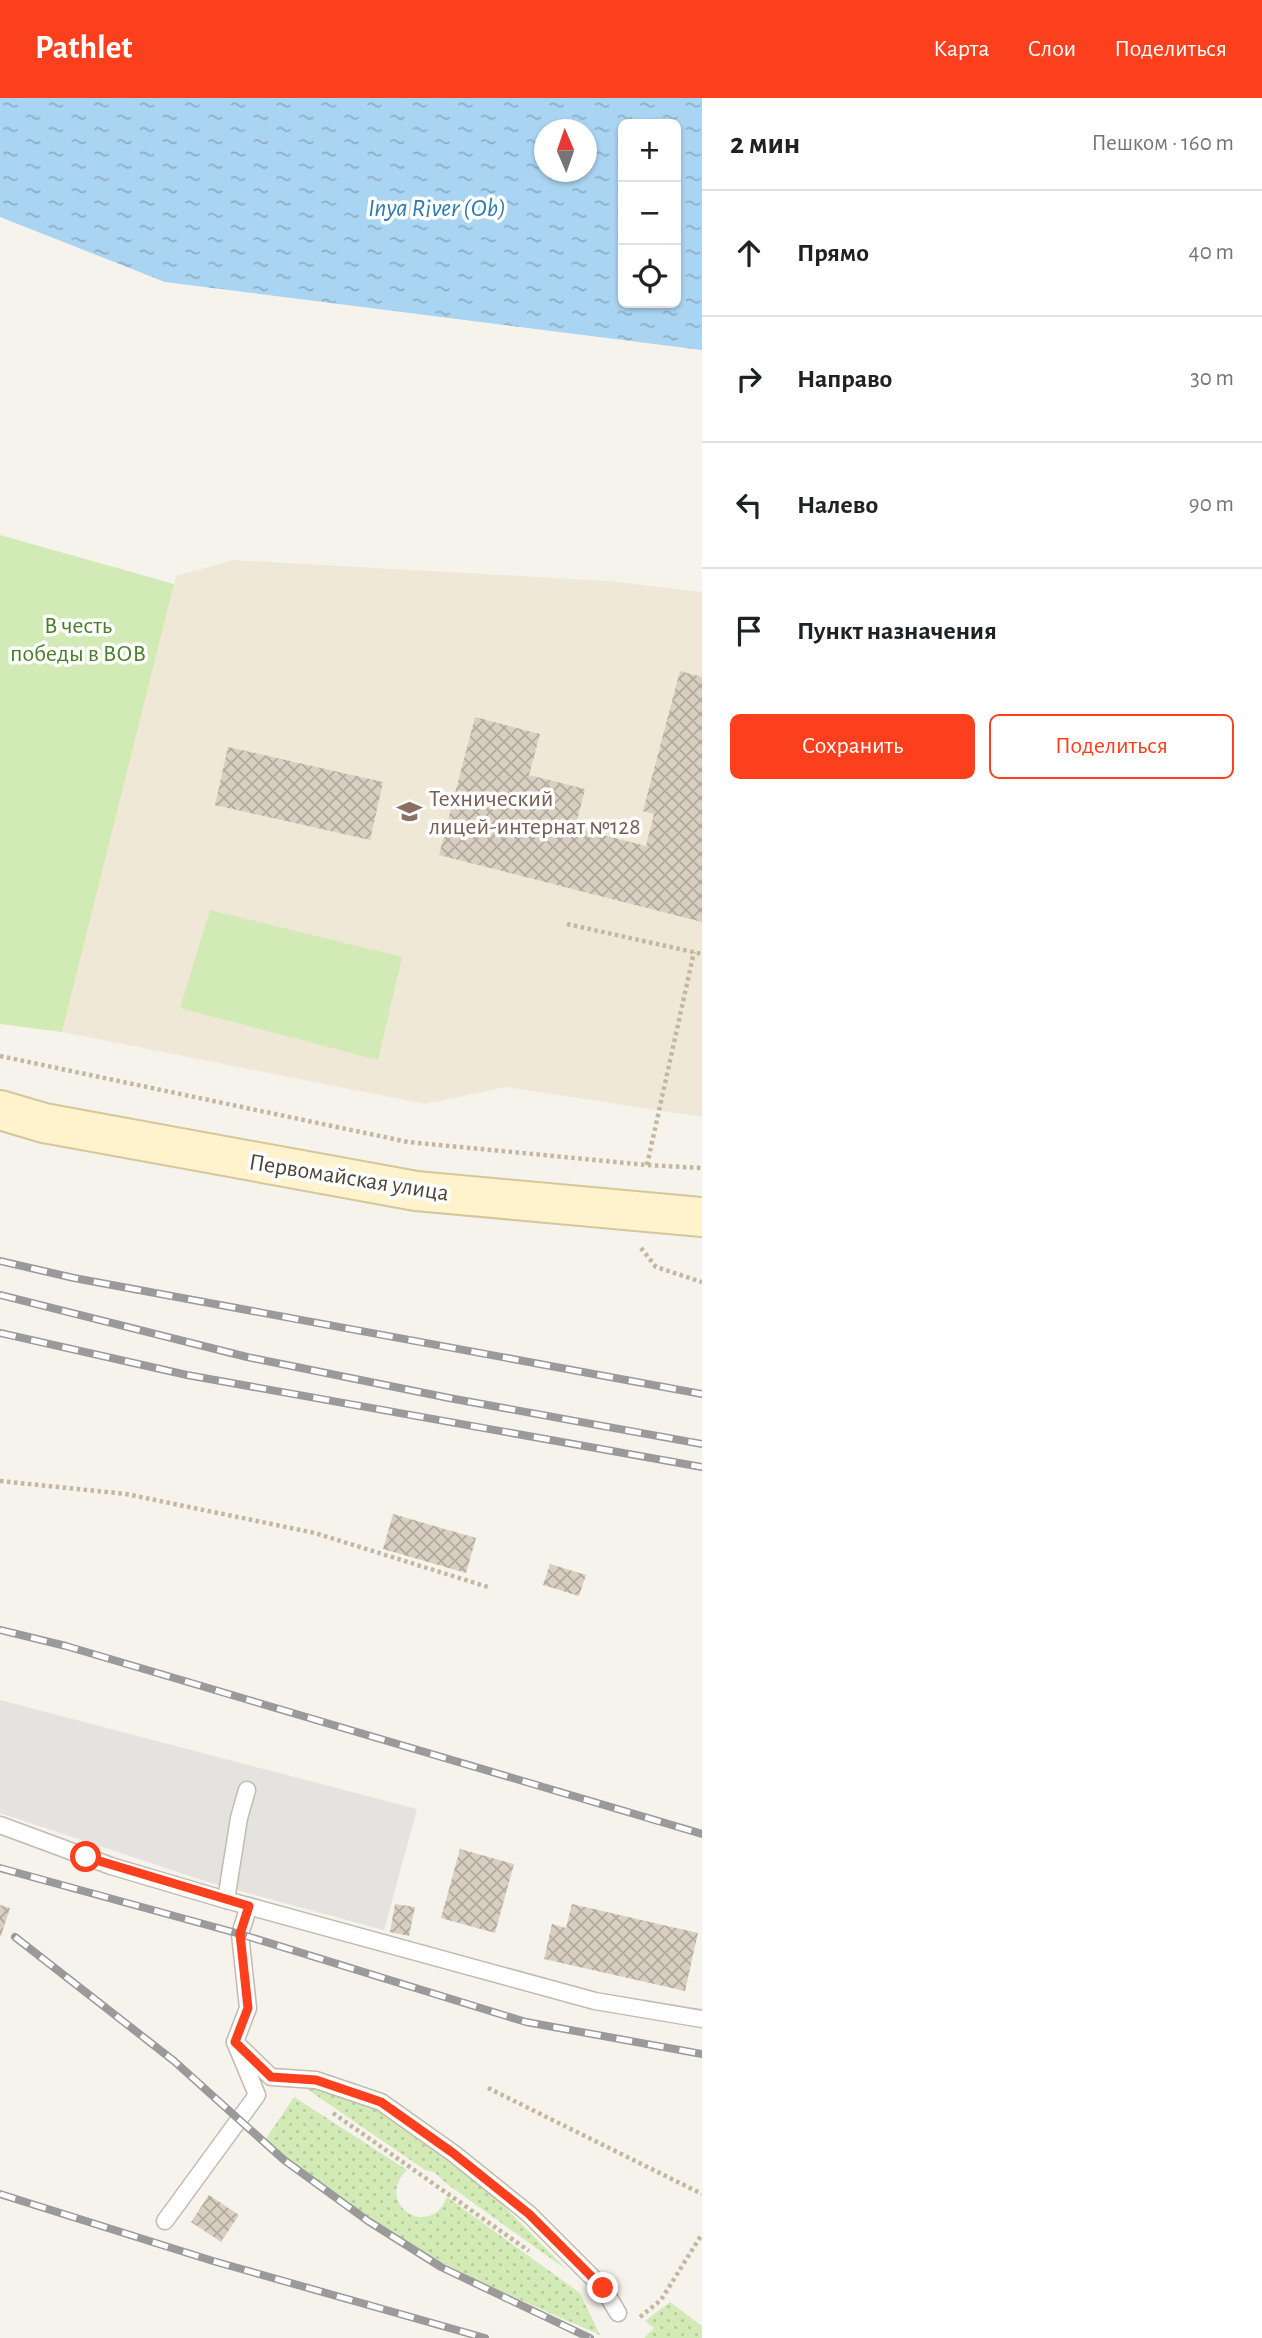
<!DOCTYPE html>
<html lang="ru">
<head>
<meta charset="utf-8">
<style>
	body { margin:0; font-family:"Alegreya Sans",sans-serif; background:#f6f6f6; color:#202124 }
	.controls { position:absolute; right:21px; top:21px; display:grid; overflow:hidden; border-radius:10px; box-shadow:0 2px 5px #0004 }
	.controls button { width:63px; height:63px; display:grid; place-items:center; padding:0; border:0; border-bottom:2px solid #e0e0e0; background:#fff; color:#202124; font:35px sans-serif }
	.compass { position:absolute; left:534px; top:21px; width:63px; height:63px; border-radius:50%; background:#fff; box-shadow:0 2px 5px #0004; rotate:358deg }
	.stop { position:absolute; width:21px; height:21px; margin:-16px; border:5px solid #fc3f1d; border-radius:50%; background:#fff }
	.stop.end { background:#fc3f1d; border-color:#fff; box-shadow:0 2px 7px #0008 }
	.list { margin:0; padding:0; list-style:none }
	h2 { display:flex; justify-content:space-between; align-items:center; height:91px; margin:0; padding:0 28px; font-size:30px }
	h2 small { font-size:23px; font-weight:400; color:#757577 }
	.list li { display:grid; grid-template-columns:46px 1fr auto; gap:21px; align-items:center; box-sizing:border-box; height:126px; padding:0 28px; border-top:2px solid #e0e0e0 }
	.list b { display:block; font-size:26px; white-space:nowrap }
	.list em { font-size:23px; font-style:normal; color:#757577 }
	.actions { display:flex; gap:14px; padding:21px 28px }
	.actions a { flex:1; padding:16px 0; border:2px solid #fc3f1d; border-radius:10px; text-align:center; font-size:24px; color:#fc3f1d }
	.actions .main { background:#fc3f1d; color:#fff }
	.icon { flex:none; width:38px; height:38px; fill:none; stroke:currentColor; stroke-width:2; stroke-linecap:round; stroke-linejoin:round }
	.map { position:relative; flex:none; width:702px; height:2240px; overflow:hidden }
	header { display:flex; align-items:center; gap:42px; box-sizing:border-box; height:98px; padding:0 35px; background:#fc3f1d; color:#fff }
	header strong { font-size:33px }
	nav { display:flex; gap:38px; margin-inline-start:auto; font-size:24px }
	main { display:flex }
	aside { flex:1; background:#fff }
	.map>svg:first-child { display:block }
	.education { fill:#efe8d6 }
	.grass { fill:url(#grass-dots) }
	.park { fill:#d2eab5 }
	.parking { fill:#e5e3e0 }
	.water { fill:url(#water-ripples); fill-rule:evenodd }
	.building { fill:url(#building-cross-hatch) }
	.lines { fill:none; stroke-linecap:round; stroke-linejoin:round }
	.service-casing { stroke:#c2bbae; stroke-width:19 }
	.secondary-casing { stroke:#d6c79b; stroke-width:42 }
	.path { stroke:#c4b79f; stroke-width:4.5; stroke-dasharray:3.5 3.5; stroke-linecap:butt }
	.service { stroke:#fff; stroke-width:16 }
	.secondary { stroke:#fff3cd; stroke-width:38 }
	.rail-casing { stroke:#9a9a9a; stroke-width:8 }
	.rail { stroke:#fff; stroke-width:5; stroke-dasharray:16; stroke-linecap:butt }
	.route { stroke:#fc3f1d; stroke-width:9 }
	.labels { text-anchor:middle; stroke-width:7; stroke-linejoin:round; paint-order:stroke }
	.park-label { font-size:24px; fill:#4a7f2a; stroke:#fff }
	.education-label { font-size:24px; fill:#785e54; stroke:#fff; text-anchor:start }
	.street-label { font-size:24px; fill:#4b4439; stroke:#fff }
	.water-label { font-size:26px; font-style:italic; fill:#2e7ab2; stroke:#fff }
</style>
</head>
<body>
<header>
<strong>Pathlet</strong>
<nav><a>Карта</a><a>Слои</a><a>Поделиться</a></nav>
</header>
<main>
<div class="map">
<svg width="702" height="2240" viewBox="0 0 702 2240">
	<defs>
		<pattern id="grass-dots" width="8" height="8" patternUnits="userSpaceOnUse" patternTransform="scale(1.75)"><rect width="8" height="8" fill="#d2eab5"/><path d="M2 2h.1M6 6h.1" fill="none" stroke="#b6ca9c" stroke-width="1.8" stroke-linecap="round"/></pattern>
		<pattern id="water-ripples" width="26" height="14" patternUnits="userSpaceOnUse" patternTransform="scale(1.75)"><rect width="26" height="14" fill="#a9d4f2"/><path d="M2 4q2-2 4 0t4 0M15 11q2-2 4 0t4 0" fill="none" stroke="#8caec5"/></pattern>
		<pattern id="building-cross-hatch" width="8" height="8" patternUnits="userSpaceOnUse" patternTransform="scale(1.75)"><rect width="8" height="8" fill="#d8cfc1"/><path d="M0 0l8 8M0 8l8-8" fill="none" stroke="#b1aa9e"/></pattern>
	</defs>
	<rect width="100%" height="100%" fill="#f6f3ec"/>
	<path class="education" d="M234,462L609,483L702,494V1019L506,989L425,1006L62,934L176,478Z"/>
	<g class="grass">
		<path d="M309,1984L375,2008L492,2096L567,2172L447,2086L434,2074L425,2072L304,1989Z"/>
		<path d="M294,1999L407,2072C373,2106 430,2143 447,2099L580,2195L600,2237L484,2186L408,2147L331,2097L279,2059L265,2042Z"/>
		<path d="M670,2204L702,2228V2240H644L654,2230L645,2223Z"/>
	</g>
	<g class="park">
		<path d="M0,437L174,486L62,934L0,926Z"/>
		<path d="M210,812L402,859L378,962L180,910Z"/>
	</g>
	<path class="parking" d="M0,1602L417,1711L384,1832L214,1786L0,1715Z"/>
	<path class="water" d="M0,0H702V252L165,184L0,119ZM623,26H676V205H623ZM544,32H586V74H544Z"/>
	<g class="building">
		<path d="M680,573L702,579V824L439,757L475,619L540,636L529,677L585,691L575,730L646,748L654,716L643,713Z"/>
		<path d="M228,649L383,684L370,742L215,707Z"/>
		<path d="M393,1416L476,1440L466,1475L383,1451Z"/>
		<path d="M550,1466L586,1477L579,1498L543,1487Z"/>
		<path d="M460,1751L514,1766L495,1835L441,1820Z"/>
		<path d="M395,1806L415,1809L409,1838L390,1834Z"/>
		<path d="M572,1806L698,1835L685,1893L544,1861L552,1826L566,1830Z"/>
		<path d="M0,1807L10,1810L1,1838H0Z"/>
		<path d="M209,2097L239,2117L221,2144L191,2124Z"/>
	</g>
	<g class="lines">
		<defs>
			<g id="service">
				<path d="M0,1727L111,1768L226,1802L595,1903L702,1921"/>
				<path d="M226,1802L239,1720L247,1692"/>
				<path d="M235,1944L271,1979L316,1982L381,2004L453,2055L529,2116L603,2190L618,2215"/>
				<path d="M165,2123L257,1997L235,1944L248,1910L240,1836L249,1808"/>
			</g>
			<path id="secondary" d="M0,1012L44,1025L416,1093L702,1119"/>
		</defs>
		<use href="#service" class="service-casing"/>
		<use href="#secondary" class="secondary-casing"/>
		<g class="path">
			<path d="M567,826L702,856"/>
			<path d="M0,958L408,1044L647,1067L702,1070"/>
			<path d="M647,1067L694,854"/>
			<path d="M641,1150L656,1169L702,1184"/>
			<path d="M0,1383L126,1396L315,1435L488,1489"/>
			<path d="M488,1990L702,2096"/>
			<path d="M333,2015L529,2153"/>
			<path d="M640,2219L661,2202L702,2136"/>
		</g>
		<use href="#service" class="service"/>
		<use href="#secondary" class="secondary"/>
		<defs>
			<g id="rail">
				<path d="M0,1163L74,1180L702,1296"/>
				<path d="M0,1197L247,1259L449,1300L702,1346"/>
				<path d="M0,1235L187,1277L702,1369"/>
				<path d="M0,1532L66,1548L702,1736"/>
				<path d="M0,1770L240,1836L526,1924L702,1956"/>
				<path d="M15,1839L174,1963L284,2062L368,2123L441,2169L590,2240"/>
				<path d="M0,2096L213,2163L485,2240"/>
			</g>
		</defs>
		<use href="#rail" class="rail-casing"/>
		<use href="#rail" class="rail"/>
	</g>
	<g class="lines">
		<path class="route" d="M86,1759L249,1808L240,1836L248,1910L235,1944L271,1979L316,1982L381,2004L453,2055L529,2116L603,2190"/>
	</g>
	<defs>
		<symbol id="school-bare" viewBox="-9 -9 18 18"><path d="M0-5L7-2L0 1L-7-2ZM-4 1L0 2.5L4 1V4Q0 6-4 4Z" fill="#8d6e63" stroke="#fff" stroke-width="2.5" paint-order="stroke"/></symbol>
	</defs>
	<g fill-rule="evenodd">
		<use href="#school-bare" x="392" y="696" width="35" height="35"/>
	</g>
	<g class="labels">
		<g class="park-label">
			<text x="78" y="535">В честь<tspan x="78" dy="28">победы в ВОВ</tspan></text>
		</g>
		<g class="education-label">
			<text x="429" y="708">Технический<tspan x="429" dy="28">лицей-интернат №128</tspan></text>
		</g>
		<g class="street-label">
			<text transform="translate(349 1079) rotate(9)" y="8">Первомайская улица</text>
		</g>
		<g class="water-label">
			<text x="437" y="118">Inya River (Ob)</text>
		</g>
	</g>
</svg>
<div class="controls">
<button>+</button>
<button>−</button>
<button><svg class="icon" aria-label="locate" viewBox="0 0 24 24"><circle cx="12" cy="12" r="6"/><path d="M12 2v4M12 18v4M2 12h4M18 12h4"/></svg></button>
</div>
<svg class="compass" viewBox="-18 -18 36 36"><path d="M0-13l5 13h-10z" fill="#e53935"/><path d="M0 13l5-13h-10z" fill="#757577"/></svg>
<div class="stop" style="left:86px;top:1759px"></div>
<div class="stop end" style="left:603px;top:2190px"></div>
</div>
<aside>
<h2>2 мин<small>Пешком · 160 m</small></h2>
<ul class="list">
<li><svg class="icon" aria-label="ahead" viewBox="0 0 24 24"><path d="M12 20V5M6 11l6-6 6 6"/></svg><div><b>Прямо</b></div><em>40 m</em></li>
<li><svg class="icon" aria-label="right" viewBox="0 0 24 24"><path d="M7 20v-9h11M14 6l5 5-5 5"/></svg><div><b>Направо</b></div><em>30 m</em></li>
<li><svg class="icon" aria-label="left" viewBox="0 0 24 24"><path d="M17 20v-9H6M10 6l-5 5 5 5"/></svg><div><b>Налево</b></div><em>90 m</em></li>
<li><svg class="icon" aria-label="arrive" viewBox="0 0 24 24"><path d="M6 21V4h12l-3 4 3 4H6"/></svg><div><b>Пункт назначения</b></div></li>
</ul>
<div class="actions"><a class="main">Сохранить</a><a>Поделиться</a></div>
</aside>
</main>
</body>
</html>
